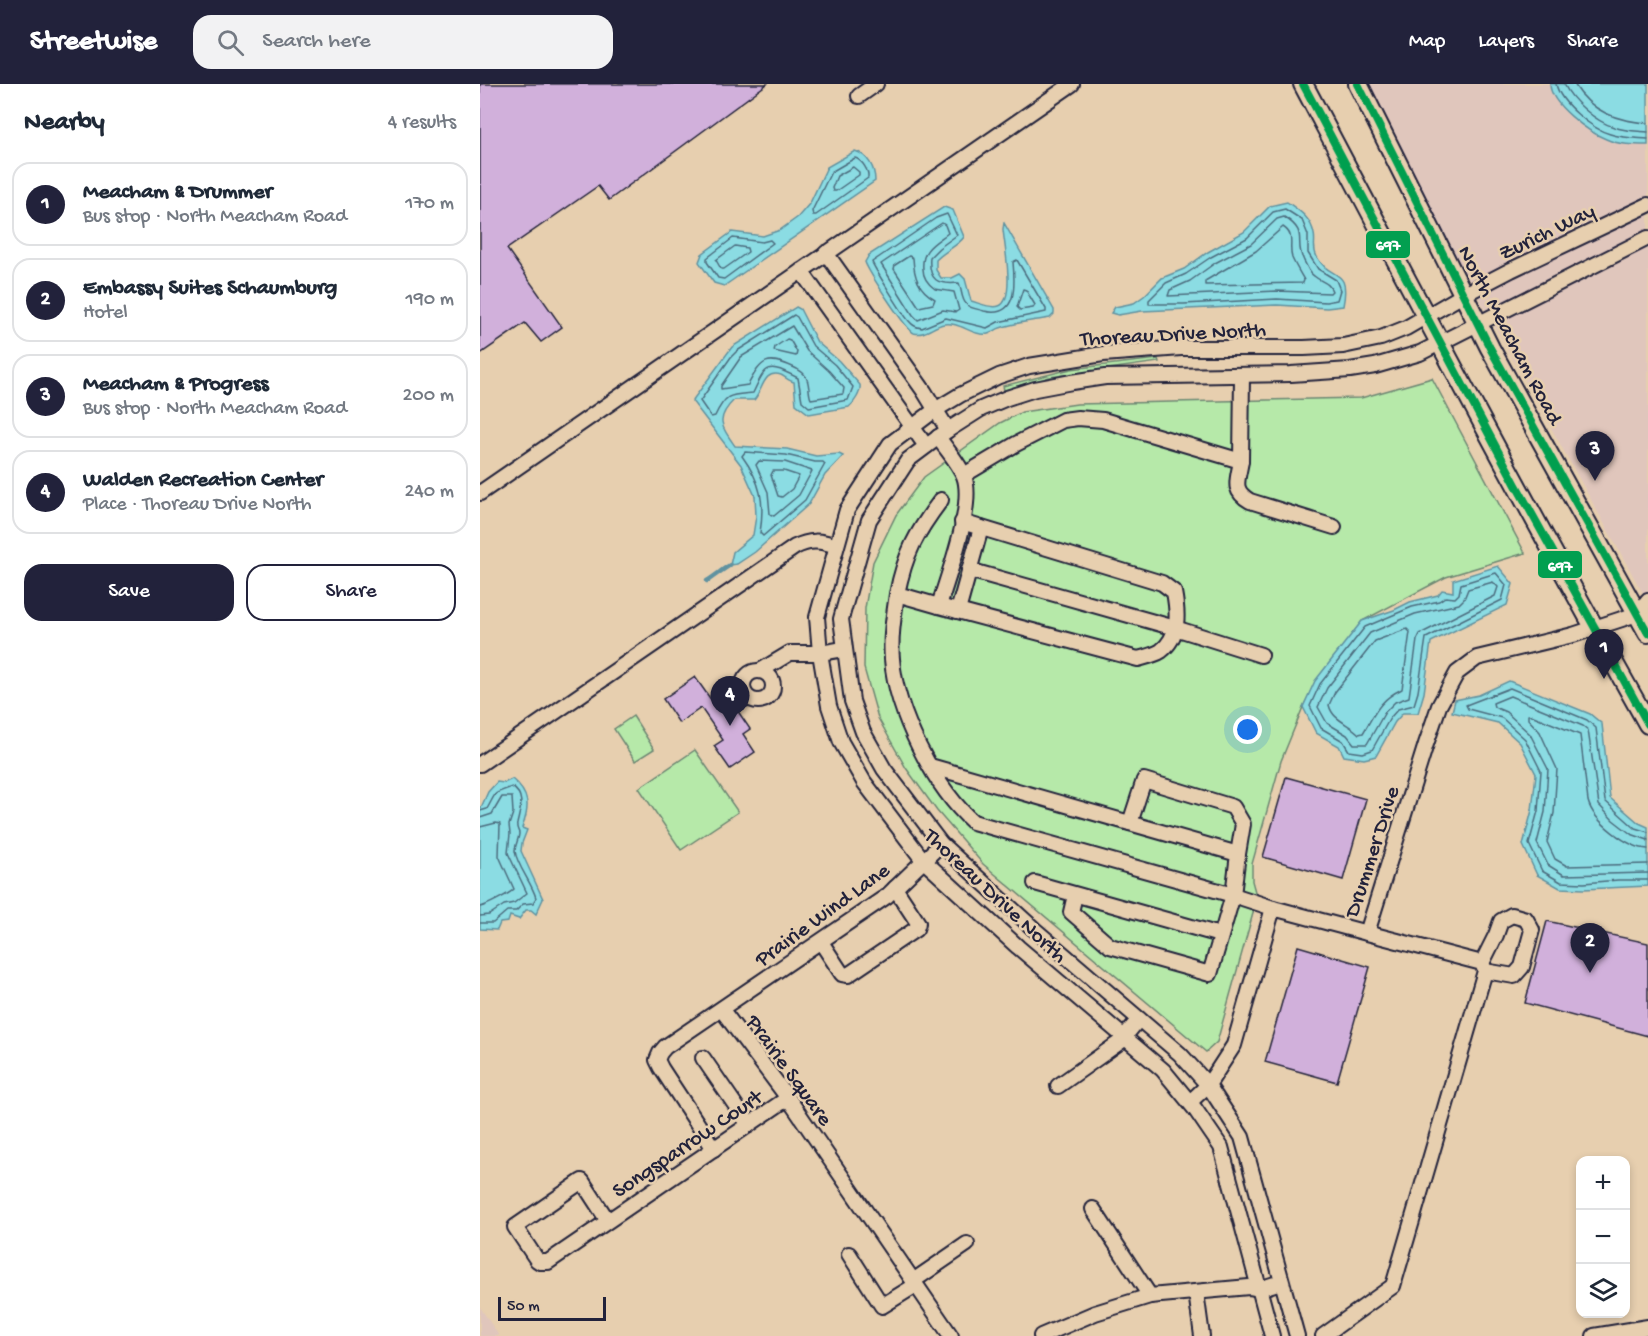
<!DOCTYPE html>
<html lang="en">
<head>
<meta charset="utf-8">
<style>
	body { margin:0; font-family:"Gochi Hand",sans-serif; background:#f2f2f3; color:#1f2937 }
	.controls { position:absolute; right:18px; bottom:18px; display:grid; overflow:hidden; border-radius:12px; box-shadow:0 3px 9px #0003 }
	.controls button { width:54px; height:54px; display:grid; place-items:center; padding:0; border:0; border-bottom:2px solid #e0e1e3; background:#fff; color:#1f2937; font:30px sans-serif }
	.scale { position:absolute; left:18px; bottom:15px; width:108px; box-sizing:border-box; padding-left:6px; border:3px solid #22223b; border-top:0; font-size:16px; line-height:21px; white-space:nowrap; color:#22223b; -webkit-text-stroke:4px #e7cfaf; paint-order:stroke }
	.you { position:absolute; left:768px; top:646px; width:21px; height:21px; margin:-15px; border:4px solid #fff; border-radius:50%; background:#1a73e8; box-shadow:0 0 0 9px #1a73e833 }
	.badge { display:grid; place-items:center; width:39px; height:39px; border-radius:50%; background:#22223b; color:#fff; font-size:20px; font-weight:700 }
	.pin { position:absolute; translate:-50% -50px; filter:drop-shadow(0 2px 3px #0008) }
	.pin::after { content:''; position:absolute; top:32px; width:21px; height:18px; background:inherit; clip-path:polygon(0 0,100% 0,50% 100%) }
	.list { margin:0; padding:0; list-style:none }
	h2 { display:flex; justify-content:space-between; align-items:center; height:78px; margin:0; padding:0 24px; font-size:26px }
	h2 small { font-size:20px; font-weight:400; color:#747a83 }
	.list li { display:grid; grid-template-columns:39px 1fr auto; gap:18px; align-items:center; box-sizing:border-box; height:84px; margin:0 12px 12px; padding:0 12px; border:2px solid #e0e1e3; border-radius:18px }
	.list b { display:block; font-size:22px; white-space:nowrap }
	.list p { margin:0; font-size:20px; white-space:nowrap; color:#747a83 }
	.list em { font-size:20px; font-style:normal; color:#747a83 }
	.actions { display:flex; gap:12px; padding:18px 24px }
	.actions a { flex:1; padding:14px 0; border:2px solid #22223b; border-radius:18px; text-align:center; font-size:21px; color:#22223b }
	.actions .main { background:#22223b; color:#fff }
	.icon { flex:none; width:33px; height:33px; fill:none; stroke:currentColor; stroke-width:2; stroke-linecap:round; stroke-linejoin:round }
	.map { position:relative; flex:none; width:1168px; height:1252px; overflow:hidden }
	header { display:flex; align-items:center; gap:36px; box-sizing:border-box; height:84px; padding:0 30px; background:#22223b; color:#fff }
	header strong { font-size:28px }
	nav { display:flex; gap:33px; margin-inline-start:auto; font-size:21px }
	.search { width:420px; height:54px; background:#f2f2f3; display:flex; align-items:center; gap:15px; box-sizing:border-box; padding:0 21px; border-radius:18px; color:#747a83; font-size:22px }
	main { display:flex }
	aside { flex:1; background:#fff }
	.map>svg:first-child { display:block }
	.built { fill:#e0c6bc }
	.green { fill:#b6e9a9; stroke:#6c8672; stroke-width:1.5 }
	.water { fill:#8bdce3; stroke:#6192a0; stroke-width:1.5 }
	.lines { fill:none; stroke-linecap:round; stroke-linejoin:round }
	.shore { stroke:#4c6c7e; stroke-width:1.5 }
	.stream { stroke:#6192a0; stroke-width:4.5 }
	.building { fill:#d1b0db; stroke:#22223b; stroke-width:1.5 }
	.minor-casing { stroke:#22223b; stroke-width:18 }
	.major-casing { stroke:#22223b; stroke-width:22 }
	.minor { stroke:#e7cfaf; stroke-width:14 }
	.major { stroke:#e7cfaf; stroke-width:18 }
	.bus-1-casing { stroke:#e7cfaf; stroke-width:12 }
	.bus-1 { stroke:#029f50; stroke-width:8 }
	.labels { text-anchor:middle; stroke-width:5; stroke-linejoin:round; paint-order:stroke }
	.street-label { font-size:22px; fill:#22223b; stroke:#e7cfaf }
	.line-badge { stroke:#e7cfaf; stroke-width:2 }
	.badge-label { font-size:16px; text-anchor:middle; font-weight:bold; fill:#fff }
</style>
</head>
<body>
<header>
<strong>Streetwise</strong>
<div class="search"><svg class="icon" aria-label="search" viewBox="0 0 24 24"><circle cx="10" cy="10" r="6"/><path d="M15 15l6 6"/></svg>Search here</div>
<nav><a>Map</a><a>Layers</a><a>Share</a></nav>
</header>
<main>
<aside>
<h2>Nearby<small>4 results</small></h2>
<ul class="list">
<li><span class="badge">1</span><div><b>Meacham &amp; Drummer</b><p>Bus stop · North Meacham Road</p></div><em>170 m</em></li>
<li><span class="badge">2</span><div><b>Embassy Suites Schaumburg</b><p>Hotel</p></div><em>190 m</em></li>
<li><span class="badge">3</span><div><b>Meacham &amp; Progress</b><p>Bus stop · North Meacham Road</p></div><em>200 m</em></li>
<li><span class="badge">4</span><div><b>Walden Recreation Center</b><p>Place · Thoreau Drive North</p></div><em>240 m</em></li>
</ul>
<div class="actions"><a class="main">Save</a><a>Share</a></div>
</aside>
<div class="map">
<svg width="1168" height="1252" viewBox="0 0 1168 1252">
	<rect width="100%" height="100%" fill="#e7cfaf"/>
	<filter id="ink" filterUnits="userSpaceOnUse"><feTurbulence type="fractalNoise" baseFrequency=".0167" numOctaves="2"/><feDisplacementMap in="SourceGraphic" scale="12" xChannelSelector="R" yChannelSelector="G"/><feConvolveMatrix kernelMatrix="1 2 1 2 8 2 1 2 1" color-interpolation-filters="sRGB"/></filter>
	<g filter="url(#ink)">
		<g class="built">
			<path d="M880,0H1168V517L1160,504Z"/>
			<path d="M0,1223L19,1252H0Z"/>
		</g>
		<g class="green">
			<path d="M678,275L679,278L570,293L524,306L523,302L591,285Z"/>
			<path d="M952,294L1045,469L966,493L882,537L833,603L823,623L801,677L772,780V797L777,815L737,958L726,968L503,780L457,727L426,684L398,634L384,584L385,524L393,478L416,431L444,393L520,339L542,328L597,320L881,314Z"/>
			<path d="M153,632L174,665L155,677L134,645Z"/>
			<path d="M215,666L258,728L201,766L159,704Z"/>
		</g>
		<g class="water">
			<path d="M1070,0H1168V61C1155,61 1138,61 1126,55C1108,48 1070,20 1070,0Z"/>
			<path d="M375,67C388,71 395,84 395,97L244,202L234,199L219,178L222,170L252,148L283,152L300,146L318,133L330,119L347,83Z"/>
			<path d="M807,118C820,127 831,134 834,150C836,159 832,164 837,173C850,197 871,182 863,222L847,224L797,221L662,227L638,231L631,229L635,223L654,219L664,212L682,194L704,185L728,168L764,148L790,122Z"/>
			<path d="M464,123L473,126L484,153C478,162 464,167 456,176V186L461,194H472L480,190L485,195L491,217C499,219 511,225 519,222C536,216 524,160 523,145L524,139L574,226V230L570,234C554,237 536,238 520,244C516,245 513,249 508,250C494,253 479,237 464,240C453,242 445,252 434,249C426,246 388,187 385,178L389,171Z"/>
			<path d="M316,223L320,225L337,258L359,277L380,301C381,309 374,319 369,323L329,330L316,320L314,298C309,297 305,293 301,291C283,285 283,307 274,316H254C235,335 241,342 255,362L307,365L336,372L359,370L363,372L345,391L329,420L275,468L257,480L250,481L253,468L273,451L276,432L275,412L261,381L212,317L252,263Z"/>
			<path d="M1018,482L1033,500L1027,521L951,558L944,609L938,629H923L915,638L896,672L884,675L864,672L859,662L836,649L823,623L835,597L882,537L914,526L930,518L958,511L962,506L973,508V496Z"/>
			<path d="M1029,597L1110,630L1122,640L1130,714L1159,739L1168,743V802L1104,805L1080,804L1057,791L1043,761L1052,726L1056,690L1040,659L1018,639L972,628L975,616L999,611Z"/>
			<path d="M32,695C50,710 50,723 42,744L47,746L42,759L41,767L63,815L56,830L51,826H46L39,835L30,832L28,838L20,839L17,846L0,845V726L8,708L17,698L24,699Z"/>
		</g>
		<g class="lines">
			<g class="shore">
				<path d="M1076,0C1080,19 1112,45 1130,50C1142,54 1156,54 1168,55"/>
				<path d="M1084,0C1092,17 1116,38 1134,43C1145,47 1157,47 1168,48"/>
				<path d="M1094,0C1111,28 1137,37 1168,39"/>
				<path d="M375,74C382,76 389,87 388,94L336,131H333L332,127L351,88Z"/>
				<path d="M373,83L379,88V91L356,107H353L352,104L357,92Z"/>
				<path d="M805,125L822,136L828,151V169L838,185L856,196L860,206L857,216L846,218L797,215L704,220H669V216L686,199L706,190L731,173L767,154L793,128Z"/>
				<path d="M467,130L477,151L459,164L450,173C448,197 458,201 479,199C482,206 481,216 487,221C491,225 499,225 504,227C538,235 535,200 533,178L537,176L566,225V228L518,238L507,244L466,234L442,244C436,243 433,242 429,237C424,232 393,182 392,178L456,134Z"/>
				<path d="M804,133C830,149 813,157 824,177C827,182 829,189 834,192C841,198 849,198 852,207L850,209L797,207L688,212L690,206L710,197L735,179L771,160L797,135Z"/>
				<path d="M462,139L465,141L468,149C454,160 441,165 443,185C443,193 448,200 455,205L474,208L479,226L476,228L463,226L438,236L433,231L401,180Z"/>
				<path d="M803,143C816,151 808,162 812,174C815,181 820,189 824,196L823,199L725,201V197L776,167Z"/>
				<path d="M253,154L282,158L290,156L293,159L244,195L238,194L227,178V174Z"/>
				<path d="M255,162L267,164L268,168L244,185H241L236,176Z"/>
				<path d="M429,172L433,174C434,192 438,206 455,215L453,220L439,223L414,185L415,181Z"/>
				<path d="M543,205L546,206L555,221L553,224L540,226L537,223Z"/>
				<path d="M314,231L317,233L333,262L355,281L373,303L368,316L329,323L322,317L318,294C288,279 287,279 273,309C250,311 246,309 235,332L231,333L220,317L251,273L257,267Z"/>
				<path d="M312,242L327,267L349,287L364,304L363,310L331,315C328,309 330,300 326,293C323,287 320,287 315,284C287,271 282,275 268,301L241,305V302L261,273Z"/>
				<path d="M307,255L310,256L317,268L316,272L294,267L295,263Z"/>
				<path d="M265,368L306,371L335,378H343L345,380L325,416L283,452L280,449C285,418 281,398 262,372Z"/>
				<path d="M279,377L305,378L332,387L319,411L294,432L290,430L288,408L276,381Z"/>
				<path d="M293,387H304L319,392L312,405L302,413L298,412L291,391Z"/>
				<path d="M1016,489L1026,501L1022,516L946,554L938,608L934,621L918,625L910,634L892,666L883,669L869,667L863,657L841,644L830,622L840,600L885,543L932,523L959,517L965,513L975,514L979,510L981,500Z"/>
				<path d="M1013,498L1018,503L1015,512L940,550L937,556L929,613L915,618L905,628L887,660H874L867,651L847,639L838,623L847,604L890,549L935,530L979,520L984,515L988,505Z"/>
				<path d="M927,545L930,548L922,605C899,616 895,629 883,649L879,650C869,639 853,637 849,621L855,608L895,557Z"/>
				<path d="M0,727L7,725C18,705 12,711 32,703C46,712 40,726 37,740C36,743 38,746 39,749C39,755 35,761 35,767C37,782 52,799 56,814L53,819L43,820L36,827H27L13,839H0"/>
				<path d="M0,734L12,730L22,713H32L33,729L29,741L30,750L28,769L47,809L34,819L24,821L9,831L0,832"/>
				<path d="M0,743L16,739L20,740L19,772L34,805C31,809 6,822 0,823"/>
				<path d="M1168,748L1155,744L1125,717L1116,644L1107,636L1030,604L986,621L988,625L1022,634L1045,655L1061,687L1058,727L1049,760L1062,787L1081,798L1104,799L1138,796H1168"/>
				<path d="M1168,756L1151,750L1133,736L1119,721L1108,646L1103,642L1030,612L1013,619L1014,623L1026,628L1050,650L1068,685L1065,728L1057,759L1068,781L1084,791L1168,789"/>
				<path d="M1168,765C1148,764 1113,737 1108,717L1100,651L1051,631H1048V635L1060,648L1077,685L1074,729L1067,758L1075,775L1087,782L1168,780"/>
			</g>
			<path class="stream" d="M227,497C235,492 242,486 250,481"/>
		</g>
		<g class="building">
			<path d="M0,0H287L129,116L118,102L27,165L82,243L61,258L45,239L0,270Z"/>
			<path d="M215,593L234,620L247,611L270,645L263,650L275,668L250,685L234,662L243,656L221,624L199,639L183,615Z"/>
			<path d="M806,693L886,715L863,796L783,773Z"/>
			<path d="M1067,837L1168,859V952L1045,919Z"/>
			<path d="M818,862L890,883L857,998L785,978Z"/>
		</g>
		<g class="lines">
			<defs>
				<g id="minor">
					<path d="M379,12L396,0"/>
					<path d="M346,169L444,307L468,346"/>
					<path d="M321,187L446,362"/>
					<path d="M458,353C466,365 479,379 484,392C495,421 468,491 459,522L417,510C425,470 436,449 461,416"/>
					<path d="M761,377L762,291"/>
					<path d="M484,391L536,360L583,336L598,334L623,336L761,377C758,396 751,406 770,417L854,443"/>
					<path d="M0,409L592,0"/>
					<path d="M489,486L695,544L781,571"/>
					<path d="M417,510C414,531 410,553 412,575C416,628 454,703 493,738L753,811L793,824"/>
					<path d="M459,522L658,575C665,573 675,571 681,567C700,552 698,529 694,508L682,499L482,438"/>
					<path d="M478,527L501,444"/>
					<path d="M1157,530L1168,516"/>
					<path d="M280,587L310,569H340L364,565"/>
					<circle cx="278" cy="602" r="15"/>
					<path d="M0,680L315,463C329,456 340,456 356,462"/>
					<path d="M450,682L758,770L753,811L730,890L630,862L591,828L595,811"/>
					<path d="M650,739L664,696L753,723L763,740L758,770"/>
					<path d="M555,799L740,851"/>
					<path d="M341,858L362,890L368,891L436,845L438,839L415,804"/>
					<path d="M1002,879L1016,851L1021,837L1032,831L1046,835L1052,846L1042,883L1034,892L1005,887"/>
					<path d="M242,926L308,1014L471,1252"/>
					<path d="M223,974L269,1041"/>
					<path d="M578,1002L640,958L659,935"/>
					<path d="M710,1018L728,1001L754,961L793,824L887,849L946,660L959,622L977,589L997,574L1093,551L1157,530L1166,531"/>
					<path d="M234,1065L181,984L177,976L180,969L185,963L407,812L461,760"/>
					<path d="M613,1125L670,1212"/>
					<path d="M128,1137L102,1097L35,1143L57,1176L60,1178H68L308,1014"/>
					<path d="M369,1170L402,1222L436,1201"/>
					<path d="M433,1197L487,1160"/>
					<path d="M716,1208L722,1252"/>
					<path d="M561,1252L615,1229L670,1212L769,1203L779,1205L801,1198"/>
					<path d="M792,1252L741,1063L715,1025L683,986L538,863L443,776L384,698L361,658L349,622L340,569L337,533L367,426L410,360L455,326L480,311L519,292L549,282L623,270L701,264H824L863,262L901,254L926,244L983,211L1031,186L1168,121"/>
					<path d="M817,1252L762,1053L728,1001L700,970L554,845L461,760L404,685L383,648L372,617L361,535L389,436L428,376L468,346L501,325L527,314L555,305L592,298L625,293L811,290L870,286L895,282L940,269L1168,154"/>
					<path d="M843,1252L913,1202L1005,887L1002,879L887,849"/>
					<path d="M1114,1252L1168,1243"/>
				</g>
				<g id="major">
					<path d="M823,0C936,214 1049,429 1168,640"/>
					<path d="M878,0L1010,264L1168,549"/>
				</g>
			</defs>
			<use href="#minor" class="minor-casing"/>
			<use href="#major" class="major-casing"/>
			<use href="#minor" class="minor"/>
			<use href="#major" class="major"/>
			<defs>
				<g id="bus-1">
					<path d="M823,0L1036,401L1168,640"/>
					<path d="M878,0L1010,264L1168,549"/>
				</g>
			</defs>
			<use href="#bus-1" class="bus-1-casing"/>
			<use href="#bus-1" class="bus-1"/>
		</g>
	</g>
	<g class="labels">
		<g class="street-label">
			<text transform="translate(1066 146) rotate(-26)" y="8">Zurich Way</text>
			<text transform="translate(693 248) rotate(-3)" y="8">Thoreau Drive North</text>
			<text transform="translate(1032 250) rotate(62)" y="8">North Meacham Road</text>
			<text transform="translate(890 767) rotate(-72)" y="8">Drummer Drive</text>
			<text transform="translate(517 810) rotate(43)" y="8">Thoreau Drive North</text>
			<text transform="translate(341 829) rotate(-36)" y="8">Prairie Wind Lane</text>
			<text transform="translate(311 985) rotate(54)" y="8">Prairie Square</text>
			<text transform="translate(206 1058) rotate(-34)" y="8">Songsparrow Court</text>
		</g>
	</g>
	<g class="line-badge">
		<rect x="885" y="146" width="46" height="29" rx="6" fill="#029f50"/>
		<rect x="1057" y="466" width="46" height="29" rx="6" fill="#029f50"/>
	</g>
	<g class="badge-label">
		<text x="908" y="166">697</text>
		<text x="1080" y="487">697</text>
	</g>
</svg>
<div class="controls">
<button>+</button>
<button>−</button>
<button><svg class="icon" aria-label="layers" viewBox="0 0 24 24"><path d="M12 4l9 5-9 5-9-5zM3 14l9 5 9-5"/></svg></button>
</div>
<div class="scale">50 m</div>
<div class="you"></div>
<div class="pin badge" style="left:1124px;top:595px">1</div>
<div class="pin badge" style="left:1110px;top:889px">2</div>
<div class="pin badge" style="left:1115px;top:397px">3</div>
<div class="pin badge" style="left:250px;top:642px">4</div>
</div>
</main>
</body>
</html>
